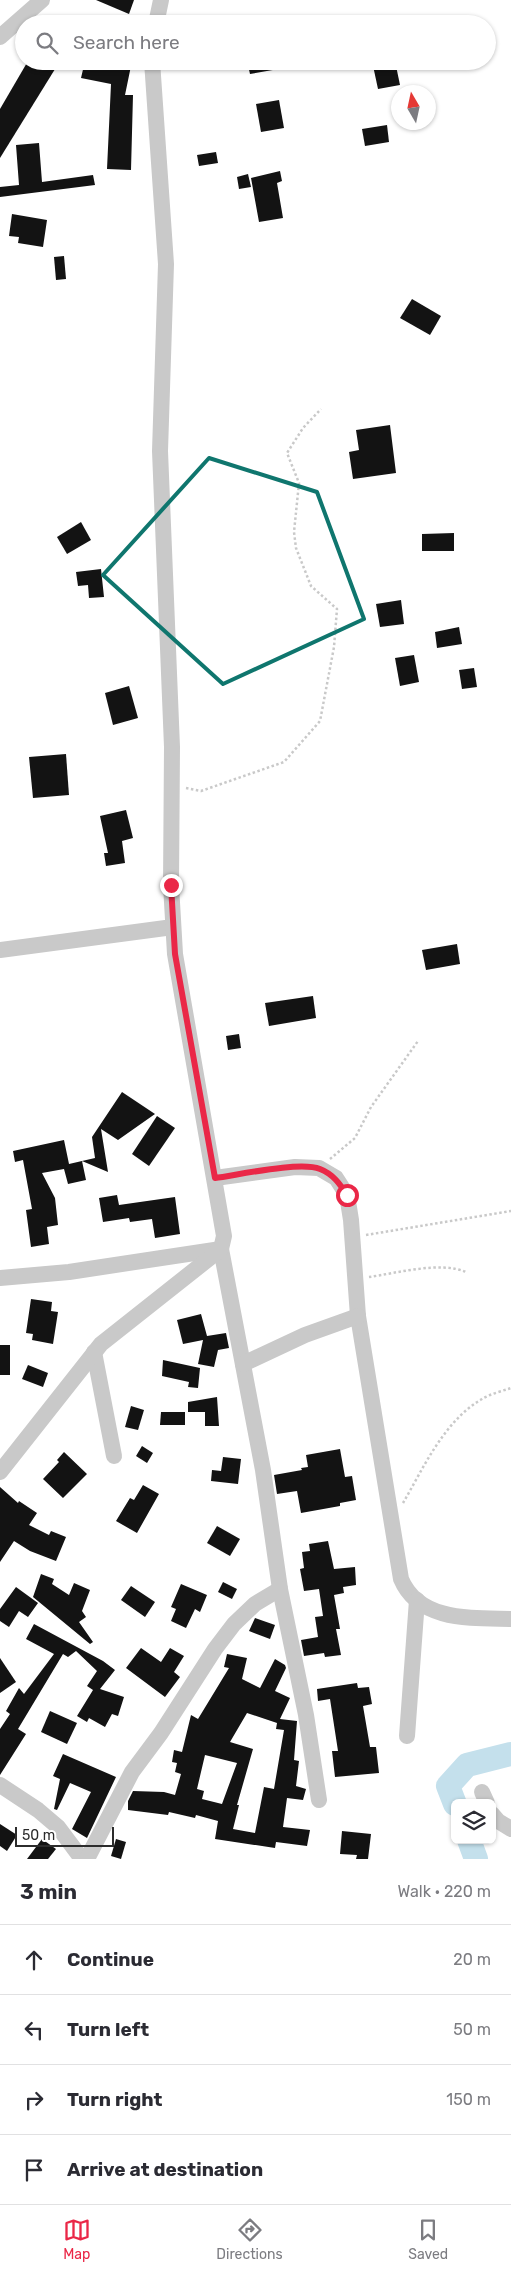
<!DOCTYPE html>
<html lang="en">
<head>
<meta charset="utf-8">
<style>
	body { margin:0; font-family:Rubik,sans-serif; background:#f2f2f3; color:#2b2b33 }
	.controls { position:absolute; right:15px; bottom:15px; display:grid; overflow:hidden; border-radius:8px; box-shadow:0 1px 4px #0004 }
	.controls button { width:45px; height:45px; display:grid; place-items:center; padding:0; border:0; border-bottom:1px solid #e1e1e2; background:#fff; color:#2b2b33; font:25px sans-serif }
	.compass { position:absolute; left:391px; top:85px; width:45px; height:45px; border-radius:50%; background:#fff; box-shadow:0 1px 4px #0004; rotate:351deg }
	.scale { position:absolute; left:15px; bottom:12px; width:99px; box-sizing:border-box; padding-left:5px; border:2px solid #2c2c2c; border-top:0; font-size:14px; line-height:18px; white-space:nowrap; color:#2c2c2c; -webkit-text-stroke:4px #fff; paint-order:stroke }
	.stop { position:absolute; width:15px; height:15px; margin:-11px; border:4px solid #ea2747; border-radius:50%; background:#fff }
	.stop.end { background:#ea2747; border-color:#fff; box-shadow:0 1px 5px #0008 }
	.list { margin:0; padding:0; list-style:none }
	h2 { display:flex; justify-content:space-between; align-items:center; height:65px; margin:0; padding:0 20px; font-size:21px }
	h2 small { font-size:16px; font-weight:400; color:#7c7c81 }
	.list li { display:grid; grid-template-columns:32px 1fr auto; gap:15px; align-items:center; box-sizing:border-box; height:70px; padding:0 20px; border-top:1px solid #e1e1e2 }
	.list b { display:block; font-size:19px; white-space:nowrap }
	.list em { font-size:16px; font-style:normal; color:#7c7c81 }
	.icon { flex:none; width:28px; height:28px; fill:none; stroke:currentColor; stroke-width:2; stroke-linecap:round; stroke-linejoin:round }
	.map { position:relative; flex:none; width:511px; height:1859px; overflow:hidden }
	.search { position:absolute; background:#fff; box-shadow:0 1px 4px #0004; left:15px; right:15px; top:15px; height:55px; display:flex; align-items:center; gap:12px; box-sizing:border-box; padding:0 18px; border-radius:28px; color:#7c7c81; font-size:19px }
	.sheet { height:345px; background:#fff }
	nav { display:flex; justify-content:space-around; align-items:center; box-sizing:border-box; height:70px; border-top:1px solid #e1e1e2; background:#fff; font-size:14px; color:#7c7c81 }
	nav a { display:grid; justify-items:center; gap:2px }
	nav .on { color:#ea2747 }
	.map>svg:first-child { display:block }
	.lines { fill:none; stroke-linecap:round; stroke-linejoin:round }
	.river { stroke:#c4e0ec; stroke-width:24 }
	.building { fill:#131313; fill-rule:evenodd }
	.path { stroke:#c9c9c9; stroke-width:2.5; stroke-dasharray:2.5 2.5; stroke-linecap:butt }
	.minor { stroke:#c9c9c9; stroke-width:16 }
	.route { stroke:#ea2747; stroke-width:6 }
	.marked { fill:none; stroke:#0f766e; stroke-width:4; stroke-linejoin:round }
</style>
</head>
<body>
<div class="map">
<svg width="511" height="1859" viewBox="0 0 511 1859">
	<rect width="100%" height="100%" fill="#fff"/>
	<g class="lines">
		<g class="river">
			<path d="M455,1804L448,1786L467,1765L511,1754"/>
			<path d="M469,1840L476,1859"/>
		</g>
	</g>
	<g class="building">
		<path d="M96,0H134L129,14Z"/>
		<path d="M28,61H60L0,158V109Z"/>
		<path d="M85,61H132L125,95H133L131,170L107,169L111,84L81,78Z"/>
		<path d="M247,61H289L290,67L250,74Z"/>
		<path d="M372,61H395L400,85L378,89Z"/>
		<path d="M279,100L284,128L261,132L256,104Z"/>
		<path d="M387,125L389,142L365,146L362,129Z"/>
		<path d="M39,143L42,182L93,175L95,185L0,197V187L19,185L16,145Z"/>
		<path d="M216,152L218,163L199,166L197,155Z"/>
		<path d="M280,171L282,181L277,183L283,218L259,222L251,178Z"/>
		<path d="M248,174L251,187L239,189L237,177Z"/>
		<path d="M12,214L47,220L43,247L18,243L19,237L9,236Z"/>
		<path d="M64,256L66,279L56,280L54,257Z"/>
		<path d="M412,299L441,316L430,335L400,318Z"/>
		<path d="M390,425L396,473L353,479L349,452L359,450L356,430Z"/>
		<path d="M81,522L91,540L67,554L57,537Z"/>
		<path d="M454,533V551H422V534Z"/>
		<path d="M101,569L104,597L89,598L88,585L78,586L76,572Z"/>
		<path d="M401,600L404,624L380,627L376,604Z"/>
		<path d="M459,627L462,644L437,648L435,632Z"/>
		<path d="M414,655L419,682L400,686L395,658Z"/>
		<path d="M474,668L477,687L462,689L459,670Z"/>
		<path d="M129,686L138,718L113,725L105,693Z"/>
		<path d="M66,754L69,795L33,798L29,757Z"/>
		<path d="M126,810L133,838L122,841L125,863L106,866L104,853H108L100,816Z"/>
		<path d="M457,944L460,964L426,970L422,950Z"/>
		<path d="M313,996L316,1018L269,1026L265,1003Z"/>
		<path d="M239,1034L241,1048L228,1050L226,1036Z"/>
		<path d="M122,1092L155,1114L118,1140L101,1129L108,1172L82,1161L86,1180L68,1184L64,1169L42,1173L55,1198L58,1225L47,1227L49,1244L31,1247L26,1210L32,1209L23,1160L15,1162L13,1151L64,1140L69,1164L95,1158L92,1137Z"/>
		<path d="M157,1116L175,1128L149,1166L132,1154Z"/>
		<path d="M117,1195L119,1205L175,1197L180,1234L155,1238L152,1219L130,1222L129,1218L103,1222L99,1198Z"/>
		<path d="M31,1299L52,1302L51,1311L58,1312L53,1344L32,1340L33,1334L26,1333Z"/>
		<path d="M201,1314L207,1336L226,1333L229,1348L218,1350L214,1367L198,1364L203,1340L183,1344L177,1320Z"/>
		<rect x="0" y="1345" width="10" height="30"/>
		<path d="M163,1360L200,1368L198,1388L188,1387L189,1382L162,1376Z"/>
		<path d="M28,1365L48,1373L43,1387L22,1379Z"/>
		<path d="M217,1397L219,1426H205V1412H188V1402Z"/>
		<path d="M131,1406L144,1410L138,1430L125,1427Z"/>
		<path d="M161,1412H185V1425H160Z"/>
		<path d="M142,1446L153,1453L147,1463L136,1456Z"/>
		<path d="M340,1449L345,1477L352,1476L356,1500L340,1503V1506L301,1513L297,1491L277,1494L274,1475L302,1470L301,1468L308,1467L306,1455Z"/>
		<path d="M64,1452L87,1474L63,1498L43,1479L59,1462L57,1460Z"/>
		<path d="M223,1457L241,1459L238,1484L211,1481L212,1470L221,1471Z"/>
		<path d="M143,1485L159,1494L137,1533L116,1521L130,1498L134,1500Z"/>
		<path d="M0,1487L18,1503L19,1501L37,1513L29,1525L49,1535L51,1531L66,1537L56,1561L30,1551L14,1541L0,1562Z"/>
		<path d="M217,1526L240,1539L230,1556L207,1543Z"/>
		<path d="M328,1541L334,1569L355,1567L356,1585L343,1587L344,1593L334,1595L340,1629H336L341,1655L325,1657L324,1653L304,1656L301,1640L318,1637L315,1617L323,1616L319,1589L304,1591L300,1569L304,1568L302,1552L310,1551L309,1544Z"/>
		<path d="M41,1574L54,1579L52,1584L69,1595L74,1583L90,1590L82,1611L86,1617L79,1622L93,1642L90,1644L33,1597Z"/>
		<path d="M223,1582L237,1589L232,1599L218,1592Z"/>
		<path d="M181,1584L207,1595L200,1612L195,1609L186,1628L171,1621L176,1609L171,1607Z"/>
		<path d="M131,1586L155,1602L145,1617L121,1600Z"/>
		<path d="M16,1587L38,1603L28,1617L19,1611L9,1627L0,1621V1609Z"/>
		<path d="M255,1618L275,1625L270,1639L249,1631Z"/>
		<path d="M34,1624L103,1661L115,1670L100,1689L124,1697L118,1716L112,1714L105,1727L89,1718L87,1722L77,1716L93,1690L87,1686L97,1671L76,1651L68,1657L63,1654L18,1729L26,1734L0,1775V1729L10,1714L6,1711L19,1688L24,1694L54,1654L26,1639Z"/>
		<path d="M141,1648L161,1662L170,1648L184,1656L174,1672L180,1677L165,1697L126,1668Z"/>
		<path d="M227,1654L247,1658L242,1679L260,1688L275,1659L285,1665L286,1668L275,1691L290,1698L280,1719L297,1721L294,1760L299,1761L296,1786L306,1789L303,1800L287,1798L283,1827L310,1830L307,1846L276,1842L275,1848L215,1839L218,1821L196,1815L195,1818L169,1812L168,1815L128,1810V1801L133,1791L164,1792L175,1795L181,1774L175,1772L177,1763L172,1762L174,1750L182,1752L191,1715L198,1719L229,1668L224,1667ZM247,1713L277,1723L276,1729L284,1730L274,1789L264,1787L255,1833L233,1829L239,1805H237L253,1749L230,1742ZM205,1755L237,1763L222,1804L202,1799L204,1791L197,1789Z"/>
		<path d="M0,1658L16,1682L0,1693Z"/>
		<path d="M357,1683L358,1688L369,1687L372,1704L363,1706L370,1747H376L379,1773L335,1777L332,1751H338L330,1699L318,1701L317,1689Z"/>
		<path d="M50,1711L77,1723L67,1744L41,1732Z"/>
		<path d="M63,1754L116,1777L87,1838L72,1829L91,1792L70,1783L57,1810L54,1809L60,1779L53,1776Z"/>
		<path d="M0,1824L17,1835L7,1851L0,1846Z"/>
		<path d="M342,1831L371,1834L368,1859H356L357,1855L340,1854Z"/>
		<path d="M42,1839L56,1849L48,1859H27Z"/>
		<path d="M116,1839L126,1842L121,1859L111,1856Z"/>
	</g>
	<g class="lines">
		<g class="path">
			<path d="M186,788L201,791L284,762L320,721L334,647L337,609L311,586L296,548L294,532L299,483L287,453L303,428L321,409"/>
			<path d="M330,1159L355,1138L371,1107L418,1041"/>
			<path d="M366,1235L511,1211"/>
			<path d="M369,1277C397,1273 441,1261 466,1272"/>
			<path d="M403,1503C424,1467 444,1421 482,1399C490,1394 502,1391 511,1388"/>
		</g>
		<g class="minor">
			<path d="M156,24L161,0"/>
			<path d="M0,37L42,0"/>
			<path d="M0,950L173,927"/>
			<path d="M215,1178L295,1167L319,1168L336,1178L347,1195L351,1220L358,1316L401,1579C419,1622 473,1618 511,1619"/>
			<path d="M0,1278L69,1272L221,1249L263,1470L280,1589L306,1715L319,1800"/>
			<path d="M94,1352L114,1456"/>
			<path d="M243,1364L305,1335L358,1316"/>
			<path d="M0,1472L101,1344L221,1249L224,1236L175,954L171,885L172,747L160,451L166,264L152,61"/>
			<path d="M407,1736L417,1600"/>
			<path d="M0,1785L38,1810L58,1827L82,1859"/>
			<path d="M482,1792L487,1803"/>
			<path d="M492,1814L498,1821L511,1829"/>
			<path d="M87,1859L132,1772L161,1733L215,1649L234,1624L255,1604L280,1589"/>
		</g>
	</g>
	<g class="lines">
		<path class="route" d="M171,885L175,954L215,1178C238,1175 300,1161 320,1169C333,1174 340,1184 347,1195"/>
	</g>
	<path class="marked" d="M209,458L317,492L364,619L223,684L103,575Z"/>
</svg>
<div class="controls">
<button><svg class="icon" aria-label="layers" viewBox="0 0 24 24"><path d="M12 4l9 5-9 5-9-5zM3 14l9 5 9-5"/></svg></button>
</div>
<svg class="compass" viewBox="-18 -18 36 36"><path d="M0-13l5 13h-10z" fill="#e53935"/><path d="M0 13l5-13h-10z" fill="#7c7c81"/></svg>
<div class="scale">50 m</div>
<div class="stop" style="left:347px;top:1195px"></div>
<div class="stop end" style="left:171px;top:885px"></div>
<div class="search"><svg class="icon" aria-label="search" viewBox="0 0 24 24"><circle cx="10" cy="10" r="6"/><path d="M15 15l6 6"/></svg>Search here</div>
</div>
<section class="sheet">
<h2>3 min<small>Walk · 220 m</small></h2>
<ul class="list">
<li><svg class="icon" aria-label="ahead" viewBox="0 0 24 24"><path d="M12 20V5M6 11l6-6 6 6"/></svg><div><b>Continue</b></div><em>20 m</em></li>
<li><svg class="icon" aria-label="left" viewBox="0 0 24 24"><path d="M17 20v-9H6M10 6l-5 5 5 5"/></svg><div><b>Turn left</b></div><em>50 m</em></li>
<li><svg class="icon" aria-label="right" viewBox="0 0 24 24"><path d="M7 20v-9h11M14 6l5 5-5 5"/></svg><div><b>Turn right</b></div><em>150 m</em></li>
<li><svg class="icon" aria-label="arrive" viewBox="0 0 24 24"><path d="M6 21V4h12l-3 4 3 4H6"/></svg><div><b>Arrive at destination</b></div></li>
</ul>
</section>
<nav>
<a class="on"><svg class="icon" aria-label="map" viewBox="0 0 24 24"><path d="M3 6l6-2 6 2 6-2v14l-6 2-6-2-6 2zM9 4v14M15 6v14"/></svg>Map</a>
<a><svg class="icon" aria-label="directions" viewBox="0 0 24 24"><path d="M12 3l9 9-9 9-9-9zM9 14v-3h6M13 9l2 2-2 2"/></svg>Directions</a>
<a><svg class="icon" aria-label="saved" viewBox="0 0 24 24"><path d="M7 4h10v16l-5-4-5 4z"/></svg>Saved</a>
</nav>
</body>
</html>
